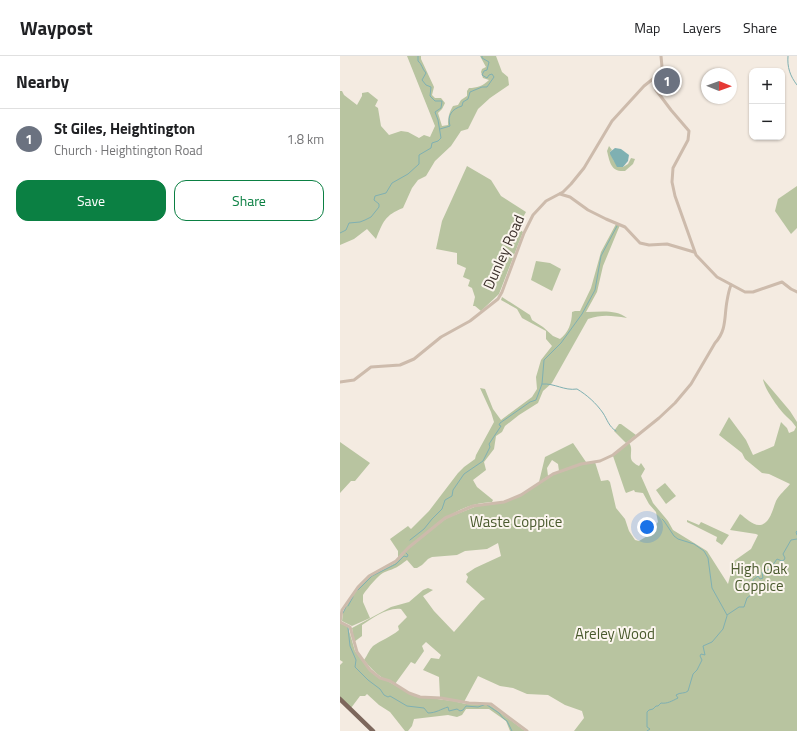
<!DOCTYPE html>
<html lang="en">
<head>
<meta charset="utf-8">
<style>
	body { margin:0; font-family:"Titillium Web",sans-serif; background:#f6f6f6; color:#202124 }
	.controls { position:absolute; right:12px; top:12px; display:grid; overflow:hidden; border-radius:8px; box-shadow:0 1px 3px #0004 }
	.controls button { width:36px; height:36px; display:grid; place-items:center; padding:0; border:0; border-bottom:1px solid #e0e0e0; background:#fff; color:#202124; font:20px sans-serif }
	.compass { position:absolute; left:361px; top:12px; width:36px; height:36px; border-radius:50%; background:#fff; box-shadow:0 1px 3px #0004; rotate:91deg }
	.you { position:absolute; left:307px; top:471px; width:14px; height:14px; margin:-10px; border:3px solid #fff; border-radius:50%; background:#1a73e8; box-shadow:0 0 0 6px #1a73e833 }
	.badge { display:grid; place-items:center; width:26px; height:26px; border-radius:50%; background:#0b8043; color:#fff; font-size:13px; font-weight:700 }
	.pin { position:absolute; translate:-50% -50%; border:2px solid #fff; box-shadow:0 1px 4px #0006 }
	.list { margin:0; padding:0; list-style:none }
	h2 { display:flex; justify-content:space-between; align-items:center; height:52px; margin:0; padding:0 16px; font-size:17px }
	h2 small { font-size:13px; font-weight:400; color:#757577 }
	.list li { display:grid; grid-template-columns:26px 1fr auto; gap:12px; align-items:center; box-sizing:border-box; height:60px; padding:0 16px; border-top:1px solid #e0e0e0 }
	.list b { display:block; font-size:15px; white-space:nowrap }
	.list p { margin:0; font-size:13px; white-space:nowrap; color:#757577 }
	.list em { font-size:13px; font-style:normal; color:#757577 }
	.actions { display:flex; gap:8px; padding:12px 16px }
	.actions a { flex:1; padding:9px 0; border:1px solid #0b8043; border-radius:12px; text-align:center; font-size:14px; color:#0b8043 }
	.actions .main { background:#0b8043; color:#fff }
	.map { position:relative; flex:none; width:457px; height:675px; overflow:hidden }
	header { display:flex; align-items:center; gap:24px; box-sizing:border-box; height:56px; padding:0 20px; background:#fff; border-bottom:1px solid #e0e0e0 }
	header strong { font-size:19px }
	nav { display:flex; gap:22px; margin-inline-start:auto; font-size:14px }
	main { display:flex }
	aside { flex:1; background:#fff }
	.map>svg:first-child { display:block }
	.green { fill:#b8c4a0 }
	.water { fill:#7fb0b2 }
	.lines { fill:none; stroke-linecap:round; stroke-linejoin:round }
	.stream { stroke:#7fb0b2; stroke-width:1 }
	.minor { stroke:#cdbbac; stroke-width:3 }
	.major { stroke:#7d675c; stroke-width:4.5 }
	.labels { text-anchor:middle; stroke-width:4; stroke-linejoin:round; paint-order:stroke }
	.street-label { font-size:15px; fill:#3b302b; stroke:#fbf5ee }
	.park-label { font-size:15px; fill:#4a5a2e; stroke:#fbf5ee }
</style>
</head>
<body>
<header>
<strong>Waypost</strong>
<nav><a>Map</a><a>Layers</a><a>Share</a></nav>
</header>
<main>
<aside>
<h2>Nearby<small></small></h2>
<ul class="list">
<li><span class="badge" style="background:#6b7280">1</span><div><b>St Giles, Heightington</b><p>Church · Heightington Road</p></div><em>1.8 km</em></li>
</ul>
<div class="actions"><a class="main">Save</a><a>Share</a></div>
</aside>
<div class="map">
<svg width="457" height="675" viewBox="0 0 457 675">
	<rect width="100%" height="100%" fill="#f4ebe1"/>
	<g class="green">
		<path d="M67,0H81V3L94,31L92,39L95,42H101L105,47L102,53L98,57L102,70L108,69C108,61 109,57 113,50L118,49L121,44L127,40V35L129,32C137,32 143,30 149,24L143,22L141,16L142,13L146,11L140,0H156L162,16L168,21L169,29L150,42L138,53L128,73L121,75L111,90L95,105L86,120L78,124L72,132L63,152C45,159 43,166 36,183L27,173L14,183L0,189V35H2L4,39L17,49L22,40V37L28,36L38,44L35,50L38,52L41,70L49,79L61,75L68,76L79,82L84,79L90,81L95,70Z"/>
		<path d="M323,12L328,13V33L318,34L315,26Z"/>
		<path d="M269,90L272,94L270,96L274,105L283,111L288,108L291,102L295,103L293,108L285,115C271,116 270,107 267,95Z"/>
		<path d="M127,110L151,124L161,140L186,156L177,172L183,176L159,238L141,255L135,250H133L135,241L132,232L128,230L130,224L123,221L126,212L117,208V197L96,193L102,165Z"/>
		<path d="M457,130V172L451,178L435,155L438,143Z"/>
		<path d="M276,168L280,169L263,210L257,236L246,256C260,256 276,253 287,262C272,260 263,258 248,263L212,327L203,335L198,347L179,359L165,370L162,376L156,380L154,393L144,406L146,414L133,424L137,431L153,444L152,446C127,448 115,455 96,470L107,462L137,450L155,448L178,441L213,419L240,409L255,406L261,425L268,424L270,426L276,452L285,463L289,475L295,484L299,485L309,479L310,475L318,466L316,456L309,448L303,437L295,436L294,434L286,437L285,435L273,400L289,387C294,393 288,401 293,406C295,408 297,409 299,410L301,407L305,413L301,420L313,447L328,465L333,474L367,495L388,528L394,505L411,493L418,479L416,478L390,474L400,458C406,462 412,469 419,469C430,469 433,452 436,445C439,439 446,433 450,428L429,418L422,417L405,403L402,397L397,393L379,379L389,361L406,384L413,399L434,390L441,366L447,372L449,377L454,375L456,371C452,365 449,363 445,359C438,352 424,332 423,323L450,355L457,366V675H234L244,662L242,655L225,649L208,639L187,638L173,632L160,630L138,620L124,646L100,641L99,621L83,614L91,602L99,603L101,599L86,586L82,590L84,595L75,608L71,606L55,628C40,622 34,616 24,604C27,600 29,594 33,590C41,584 51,581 59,574L58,570L67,561L61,553C47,551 33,562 22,569V580L14,586L12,572L51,551L69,546L83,534L88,532L93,534L83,540L94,555L114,576L141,545L145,543L126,526L128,521L126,518L135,512L161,500L158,487L147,493L125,495L117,499L92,501L88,503L82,509L77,512H74L67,504C58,511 56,512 45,516C39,518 27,533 23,539V546L30,562L12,570L2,565L3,556L14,536L29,521L55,507L63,495L58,502V495L50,483L68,470L71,473L89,455L118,417L124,411L135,403L136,399L154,366L151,356L140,332L145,333L153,353L161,364L192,341L197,333L196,321L201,304L212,290L206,283V275L182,262L177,253L161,244L162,241L190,259L192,264L203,271L213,280L220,283C228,277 232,267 232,256L235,255H240L251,232L261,196Z"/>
		<path d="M196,205L210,207L221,213L212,235L191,224Z"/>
		<path d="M279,368H281L296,379L286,387L274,375Z"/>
		<path d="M0,386L30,407L15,425H11L0,437Z"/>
		<path d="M233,387L246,406L219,415L218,408L212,404L207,412L208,420L199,426L205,401Z"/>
		<path d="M325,427L336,440L326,448L316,434Z"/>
		<path d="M347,464L359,469L361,466L389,479L382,489L376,485L377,481L347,466Z"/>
		<path d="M0,567L8,571L15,595L30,615L74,640L113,645L126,648L150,649L185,675H170L166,665L149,653H126L122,659L117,661L108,659L74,663L72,670L68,675H65L50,656L39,649L27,638L25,640H20L11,652L0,642V609L3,606L0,604Z"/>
	</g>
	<path class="water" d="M275,92L281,93L289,99L288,105L283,111H277L270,98V96Z"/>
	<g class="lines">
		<g class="stream">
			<path d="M448,0C447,11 450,20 457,29"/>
			<path d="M100,73L110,70C107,59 112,53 122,50L123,46L128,43L130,36L142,31H147L154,21L152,18L149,19L147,22L142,19L144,15L147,14L149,6L142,2V0"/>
			<path d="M0,177L6,174L9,167L20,166L25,164L31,161L39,151V148L34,144L35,140L46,137L52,127L68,118L79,108V99L91,92L92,87L98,85L101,82L98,64L95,56L101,52L102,45H95L90,40L91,31L86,29L82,24L86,17C82,13 82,8 78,5V0"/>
			<path d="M202,328C215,327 224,335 237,333C247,339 256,347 263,357C267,363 269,371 276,375"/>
			<path d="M322,463L324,465L334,480L338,483L354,488L364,495L368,502L372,532L387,559"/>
			<path d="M457,475L456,476L457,479"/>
			<path d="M70,484L84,473L92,463L102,453L105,444L112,440L113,434L124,418L143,405L150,391L149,388L161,370L159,369L160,367L190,346L196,344L202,328L204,304L221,287L242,258L255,234L261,200L277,170"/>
			<path d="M18,534L32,520L56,508L64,500L67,501L68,499L65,496"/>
			<path d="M8,550L13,541"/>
			<path d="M3,557L6,551"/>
			<path d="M387,559L399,551H404L407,542L411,539V536L408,533L414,529L413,524L418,520L420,523L423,522L422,516L430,513L437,503L442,505L444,504L445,502L443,498L451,484L457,483"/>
			<path d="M8,572L10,590L16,604L15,611L28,624L40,633L44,639L48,641L50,640L67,650L84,652L88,657C96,657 101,653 108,651L109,655L117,653L120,655L123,654L126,650L138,651L144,649"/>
			<path d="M147,649L159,657L163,662L167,665L172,675"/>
			<path d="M307,675L310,673L307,671V656L309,654L313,653L316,650H318L321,647C327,648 332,645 338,642L336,639C340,636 345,638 348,635L353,618L357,614L362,604L360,600L361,598L365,599L363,590L372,586L383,573L387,560"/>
		</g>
		<g class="minor">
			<path d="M313,24L316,34L331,54L349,75L348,84L333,112L332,126L335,140L356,199L377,221L405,236H413L442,226L451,233L457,236"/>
			<path d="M220,138L230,141L248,154L266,163L285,171L300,187L309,189L327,188L354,196"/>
			<path d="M0,326L14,324L31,311L60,309L74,303L101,281L130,265L158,243L162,236L184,177L193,159L206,145L223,136L231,128L244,112L272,65L304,30L319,18L322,11L321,0"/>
			<path d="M0,566L2,554L18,531L29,520L56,505L68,492L105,462L133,450L164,446L181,439L213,418L241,408L260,405L273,399L319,362L335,347L351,328L375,287C387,274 384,261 387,245C388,239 389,234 391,229"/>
			<path d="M0,566L10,571L17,596L30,614L40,622L50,625L69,637L80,641L101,642L129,647L151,648L187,675"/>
		</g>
		<path class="major" d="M0,643L33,675"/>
	</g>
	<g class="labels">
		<g class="street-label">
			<text transform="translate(164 196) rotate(-66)" y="5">Dunley Road</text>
		</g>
		<g class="park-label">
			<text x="176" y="471">Waste Coppice</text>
			<text x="419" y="518">High Oak<tspan x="419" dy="17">Coppice</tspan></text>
			<text x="275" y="583">Areley Wood</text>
		</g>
	</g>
</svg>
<div class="controls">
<button>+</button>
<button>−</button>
</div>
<svg class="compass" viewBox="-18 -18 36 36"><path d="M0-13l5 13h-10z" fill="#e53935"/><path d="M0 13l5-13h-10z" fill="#757577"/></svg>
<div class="you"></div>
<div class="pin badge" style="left:327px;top:25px;background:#6b7280">1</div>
</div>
</main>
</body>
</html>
